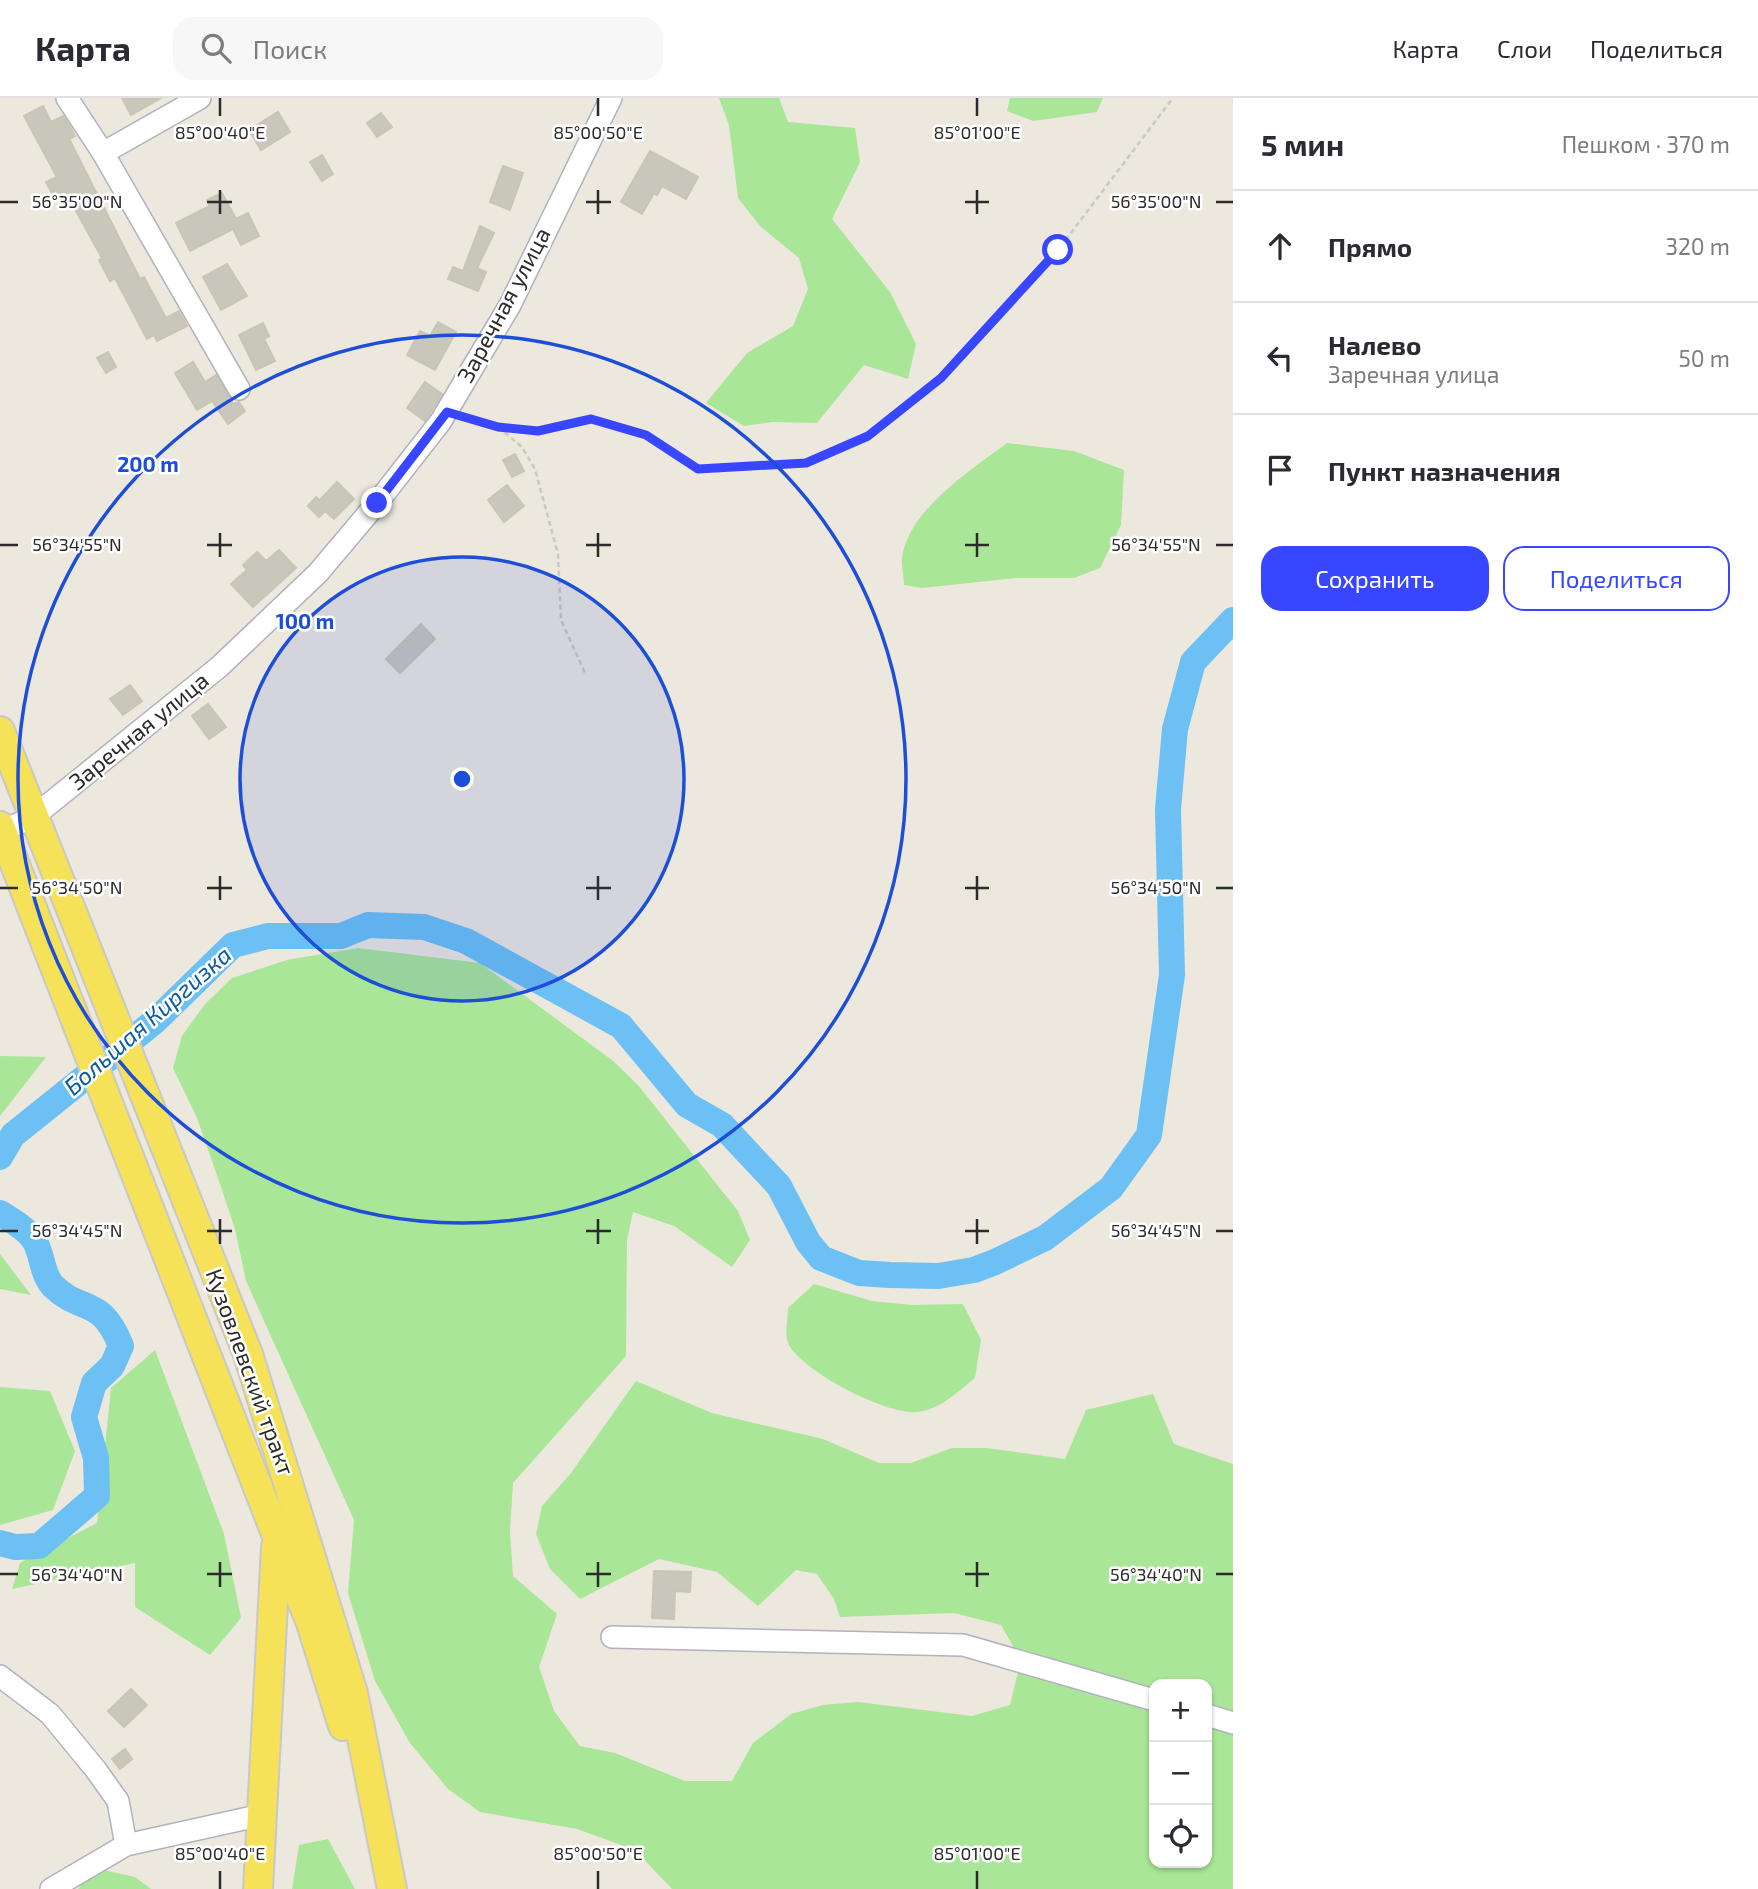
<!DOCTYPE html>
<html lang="ru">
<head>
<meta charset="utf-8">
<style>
	body { margin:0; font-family:"Exo 2",sans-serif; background:#f7f7f7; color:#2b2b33 }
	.controls { position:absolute; right:21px; bottom:21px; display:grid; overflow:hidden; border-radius:14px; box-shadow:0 2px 5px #0004 }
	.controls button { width:63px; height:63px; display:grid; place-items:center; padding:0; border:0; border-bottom:2px solid #e1e1e2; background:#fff; color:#2b2b33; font:35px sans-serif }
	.stop { position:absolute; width:21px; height:21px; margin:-16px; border:5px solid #3847ff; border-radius:50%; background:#fff }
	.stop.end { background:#3847ff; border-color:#fff; box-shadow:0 2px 7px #0008 }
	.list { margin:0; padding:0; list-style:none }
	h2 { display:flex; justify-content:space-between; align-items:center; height:91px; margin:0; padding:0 28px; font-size:30px }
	h2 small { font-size:23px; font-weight:400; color:#7c7c81 }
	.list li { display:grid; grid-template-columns:46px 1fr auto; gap:21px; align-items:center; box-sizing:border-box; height:112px; padding:0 28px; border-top:2px solid #e1e1e2 }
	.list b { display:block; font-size:26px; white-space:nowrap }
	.list p { margin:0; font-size:23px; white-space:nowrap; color:#7c7c81 }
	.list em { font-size:23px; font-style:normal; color:#7c7c81 }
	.actions { display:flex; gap:14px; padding:21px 28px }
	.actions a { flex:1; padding:16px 0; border:2px solid #3847ff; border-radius:21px; text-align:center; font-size:24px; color:#3847ff }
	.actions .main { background:#3847ff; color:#fff }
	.icon { flex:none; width:38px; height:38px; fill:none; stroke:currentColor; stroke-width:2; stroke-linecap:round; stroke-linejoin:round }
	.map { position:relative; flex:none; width:1233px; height:1791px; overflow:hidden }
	header { display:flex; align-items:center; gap:42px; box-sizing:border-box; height:98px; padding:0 35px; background:#fff; border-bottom:2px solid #e1e1e2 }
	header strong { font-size:33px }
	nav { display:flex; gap:38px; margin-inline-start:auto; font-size:24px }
	.search { width:490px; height:63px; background:#f7f7f7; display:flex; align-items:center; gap:18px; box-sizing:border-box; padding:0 24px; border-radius:21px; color:#7c7c81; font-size:26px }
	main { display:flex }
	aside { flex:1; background:#fff }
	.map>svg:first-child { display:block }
	.green { fill:#a9e697; fill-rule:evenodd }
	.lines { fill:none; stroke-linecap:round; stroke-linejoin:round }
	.river { stroke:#6cc0f3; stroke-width:26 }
	.building { fill:#c9c6bb; stroke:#c9c4b6; stroke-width:2 }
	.minor-casing { stroke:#b1b1bf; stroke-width:24 }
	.major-casing { stroke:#c8c8c8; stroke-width:32 }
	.path { stroke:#c8c8c8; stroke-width:2.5; stroke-dasharray:5 3.5; stroke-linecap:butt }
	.minor { stroke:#fff; stroke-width:21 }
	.major { stroke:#f6e259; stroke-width:28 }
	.route { stroke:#3847ff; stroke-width:9 }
	.ticks { fill:none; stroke:#2b2b2b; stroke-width:2.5 }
	.ring { fill:none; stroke:#1d4ed8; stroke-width:3.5 }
	.labels { text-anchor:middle; stroke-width:5; stroke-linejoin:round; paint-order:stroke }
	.street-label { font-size:23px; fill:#2b2b2b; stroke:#fff }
	.water-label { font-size:24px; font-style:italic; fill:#095ca1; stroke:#fff }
	.ticks-label { font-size:18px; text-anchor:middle; fill:#2b2b2b; stroke:#fff; stroke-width:5; stroke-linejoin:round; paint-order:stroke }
	.centre { fill:#1d4ed8; stroke:#fff; stroke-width:3.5 }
	.ring-label { font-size:21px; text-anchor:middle; font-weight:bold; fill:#1d4ed8; stroke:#fff; stroke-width:5; stroke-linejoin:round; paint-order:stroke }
</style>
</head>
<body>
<header>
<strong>Карта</strong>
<div class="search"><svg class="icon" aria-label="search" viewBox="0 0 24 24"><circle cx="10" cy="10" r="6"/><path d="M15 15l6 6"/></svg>Поиск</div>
<nav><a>Карта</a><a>Слои</a><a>Поделиться</a></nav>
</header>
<main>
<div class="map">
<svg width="1233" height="1791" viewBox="0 0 1233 1791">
	<rect width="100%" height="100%" fill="#ede8dd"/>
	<g class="green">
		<path d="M719,0H779L788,24L855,30L860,64L832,121L890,194L916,246L908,281L864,267L817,325L773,324L744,328L706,305L747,255L793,228L808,191L799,160L761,129L738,100L729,27Z"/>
		<path d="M1010,0H1103L1097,14L1033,23L1007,13Z"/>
		<path d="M1007,345L1074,353L1124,372L1121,427L1100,470L1074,480H1016L922,490L904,487C904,479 901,468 902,460C908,412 971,372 1007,345Z"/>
		<path d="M358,850L480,865L612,962L638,987L738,1113L750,1142L732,1169L674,1128L633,1114L627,1142L626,1258L513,1385L510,1434L513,1478L557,1516L539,1569L554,1613L580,1648L615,1655L685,1683H732L753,1645L791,1616L823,1607L858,1604L972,1618L1010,1607L1021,1562L1001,1527L954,1515L840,1519L834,1501L817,1476L796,1472L758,1508L717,1474L659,1461L580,1501L550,1471L536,1436L542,1408L571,1375L636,1283L712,1315L823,1341L879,1365H911L952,1350H987L1065,1361L1086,1312L1153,1296L1174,1346L1233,1366V1791H672L635,1752L577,1731L480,1714L448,1691L410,1645L375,1583L348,1495L354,1422L246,1183L235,1131L217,1077L197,1020L173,970L182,938L205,906L232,880L287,862ZM1154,1586H1207V1765H1154Z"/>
		<path d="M0,958L46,959L0,1018Z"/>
		<path d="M0,1156L31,1197L0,1191Z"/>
		<path d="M814,1186L872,1203L911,1207L963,1206L981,1242L975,1280C956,1295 936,1316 910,1314C879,1312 804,1274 789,1247C784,1238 788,1220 788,1210Z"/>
		<path d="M155,1252L224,1436L241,1520L210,1557L135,1509V1465L12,1491L20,1465L97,1425L111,1290Z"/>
		<path d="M0,1289L50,1293L75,1353L53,1412L0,1427Z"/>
		<path d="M328,1741L355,1791H292L299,1747Z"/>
		<path d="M94,1770L135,1779L151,1791H78Z"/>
	</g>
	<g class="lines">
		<g class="river">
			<path d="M0,1059L13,1037L155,923L233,847L268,838H341L368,827L424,829L466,843L621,928L687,1007L722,1027L779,1088L808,1144L821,1160L859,1175L890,1177L938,1178L974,1172L995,1164L1045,1140L1111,1090L1149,1037L1172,877L1168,711L1175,631L1193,564L1233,522"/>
			<path d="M0,1115C11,1122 27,1131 34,1142C43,1156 41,1175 53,1188C81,1216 101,1197 121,1248L112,1268L94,1285L84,1319L96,1360L97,1398L39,1448L15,1449L0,1445"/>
		</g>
	</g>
	<g class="building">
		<path d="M122,0H161L131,17Z"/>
		<path d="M43,8L51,24L63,18L69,27L75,38L69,41L140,181L144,179L166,220L179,213L187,228L157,243L154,237L147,241L115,180L110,183L99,162L102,160L65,93L54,99L46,84L57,79L24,18Z"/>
		<path d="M278,14L290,34L261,52L249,32Z"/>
		<path d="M381,15L392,29L377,39L367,25Z"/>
		<path d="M650,53L698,79L686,101L662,88L657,97L654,95L642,116L621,104Z"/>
		<path d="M322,57L333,76L322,83L310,64Z"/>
		<path d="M503,68L523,75L510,112L490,104Z"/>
		<path d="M222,95L236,121L248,115L259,138L241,147L233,131L190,153L176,125L210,108L207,102Z"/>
		<path d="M480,128L494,135L477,170L486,174L478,193L448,181L453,169L463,173Z"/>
		<path d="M227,166L247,198L221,212L203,179Z"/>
		<path d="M438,224L456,234L435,272L407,257L420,233L430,238Z"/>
		<path d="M263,225L269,238L264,241L275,263L256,272L239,237Z"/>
		<path d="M108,254L116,269L106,275L97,260Z"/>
		<path d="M193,264L205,284L216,277L233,306L239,304L245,313L228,326L212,303L197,312L175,275Z"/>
		<path d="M425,284L442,296L425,323L407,310Z"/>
		<path d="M515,356L524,373L512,379L503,362Z"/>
		<path d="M337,384L354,401L334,421L325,413L319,419L308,408L316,399L320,402Z"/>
		<path d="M507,387L524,408L504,424L488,402Z"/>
		<path d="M279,452L296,470L253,509L231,486L247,472L243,467L257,454L266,463Z"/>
		<path d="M421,526L435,541L400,575L386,561Z"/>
		<path d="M130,587L142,603L123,617L110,601Z"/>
		<path d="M208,606L226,629L209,641L192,618Z"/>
		<path d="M654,1473L691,1474L690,1494L675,1493L674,1521L652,1520Z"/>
		<path d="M131,1591L147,1607L124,1629L108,1613Z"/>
		<path d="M125,1651L132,1661L120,1671L112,1661Z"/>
	</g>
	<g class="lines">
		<defs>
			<g id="minor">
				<path d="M67,0L103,55L239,291"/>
				<path d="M103,55L200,0"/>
				<path d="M0,734L33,719L219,569L318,475L377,405L441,323L510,207L611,0"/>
				<path d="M612,1539L963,1547L1154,1602"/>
				<path d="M0,1578L50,1616L96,1672L118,1703L126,1747"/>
				<path d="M1207,1617L1233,1625"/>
				<path d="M51,1791L126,1747L262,1717"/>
			</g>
			<g id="major">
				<path d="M0,633L248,1256L353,1595L392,1791"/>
				<path d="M0,728L312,1528L343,1628"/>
				<path d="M258,1791L276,1449"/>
			</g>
		</defs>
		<use href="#minor" class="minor-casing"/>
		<use href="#major" class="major-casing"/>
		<g class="path">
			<path d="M463,319L498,329L538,333L591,321L646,336L698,371L806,365L868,338L941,280L1058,152L1173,0"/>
			<path d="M498,329L522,349L535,371L558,456L561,522L585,575"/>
		</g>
		<use href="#minor" class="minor"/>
		<use href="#major" class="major"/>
	</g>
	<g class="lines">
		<path class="route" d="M377,405L447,314L498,329L538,333L591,321L646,337L698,371L806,365L868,338L941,280L1058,152"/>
	</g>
	<path class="ticks" d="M220,0V18M598,0V18M977,0V18M220,92V116M598,92V116M977,92V116M0,104H18M207,104H232M586,104H611M965,104H989M1216,104H1233M220,435V459M598,435V459M977,435V459M0,447H18M207,447H232M586,447H611M965,447H989M1216,447H1233M220,778V802M598,778V802M977,778V802M0,790H18M207,790H232M586,790H611M965,790H989M1216,790H1233M220,1121V1146M598,1121V1146M977,1121V1146M0,1133H18M207,1133H232M586,1133H611M965,1133H989M1216,1133H1233M220,1464V1489M598,1464V1489M977,1464V1489M0,1476H18M207,1476H232M586,1476H611M965,1476H989M1216,1476H1233M220,1773V1791M598,1773V1791M977,1773V1791"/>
	<circle cx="462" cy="681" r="222" fill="#1d4ed8" fill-opacity=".12"/>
	<g class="ring">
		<circle cx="462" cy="681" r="222"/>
		<circle cx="462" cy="681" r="444"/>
	</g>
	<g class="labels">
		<g class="street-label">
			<text transform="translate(504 207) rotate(-62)" y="8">Заречная улица</text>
			<text transform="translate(139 633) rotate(-39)" y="8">Заречная улица</text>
			<text transform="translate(250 1274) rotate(70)" y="8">Кузовлевский тракт</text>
		</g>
		<g class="water-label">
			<text transform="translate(148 923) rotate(-41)" y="8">Большая Киргизка</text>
		</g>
	</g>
	<g class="ticks-label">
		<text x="220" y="41">85°00'40"E</text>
		<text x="598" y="41">85°00'50"E</text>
		<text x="977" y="41">85°01'00"E</text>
		<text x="77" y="110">56°35'00"N</text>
		<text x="1156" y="110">56°35'00"N</text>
		<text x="77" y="453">56°34'55"N</text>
		<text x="1156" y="453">56°34'55"N</text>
		<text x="77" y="796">56°34'50"N</text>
		<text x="1156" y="796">56°34'50"N</text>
		<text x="77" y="1139">56°34'45"N</text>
		<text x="1156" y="1139">56°34'45"N</text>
		<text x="77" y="1483">56°34'40"N</text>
		<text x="1156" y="1483">56°34'40"N</text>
		<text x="220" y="1762">85°00'40"E</text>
		<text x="598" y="1762">85°00'50"E</text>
		<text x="977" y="1762">85°01'00"E</text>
	</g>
	<circle cx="462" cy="681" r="10" class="centre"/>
	<g class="ring-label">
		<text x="148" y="374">200 m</text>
		<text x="305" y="531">100 m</text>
	</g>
</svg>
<div class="controls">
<button>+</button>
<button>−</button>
<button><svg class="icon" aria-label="locate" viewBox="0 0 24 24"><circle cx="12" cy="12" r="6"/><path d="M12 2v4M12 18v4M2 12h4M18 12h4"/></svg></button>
</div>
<div class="stop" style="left:1058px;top:152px"></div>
<div class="stop end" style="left:377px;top:405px"></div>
</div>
<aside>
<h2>5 мин<small>Пешком · 370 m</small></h2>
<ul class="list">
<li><svg class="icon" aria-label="ahead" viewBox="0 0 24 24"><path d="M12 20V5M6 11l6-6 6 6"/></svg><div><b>Прямо</b></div><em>320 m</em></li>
<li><svg class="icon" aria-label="left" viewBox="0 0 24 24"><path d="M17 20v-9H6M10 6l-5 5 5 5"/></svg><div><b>Налево</b><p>Заречная улица</p></div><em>50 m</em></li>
<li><svg class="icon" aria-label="arrive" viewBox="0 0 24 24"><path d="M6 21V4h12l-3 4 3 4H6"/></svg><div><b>Пункт назначения</b></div></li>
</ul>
<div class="actions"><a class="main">Сохранить</a><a>Поделиться</a></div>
</aside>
</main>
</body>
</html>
